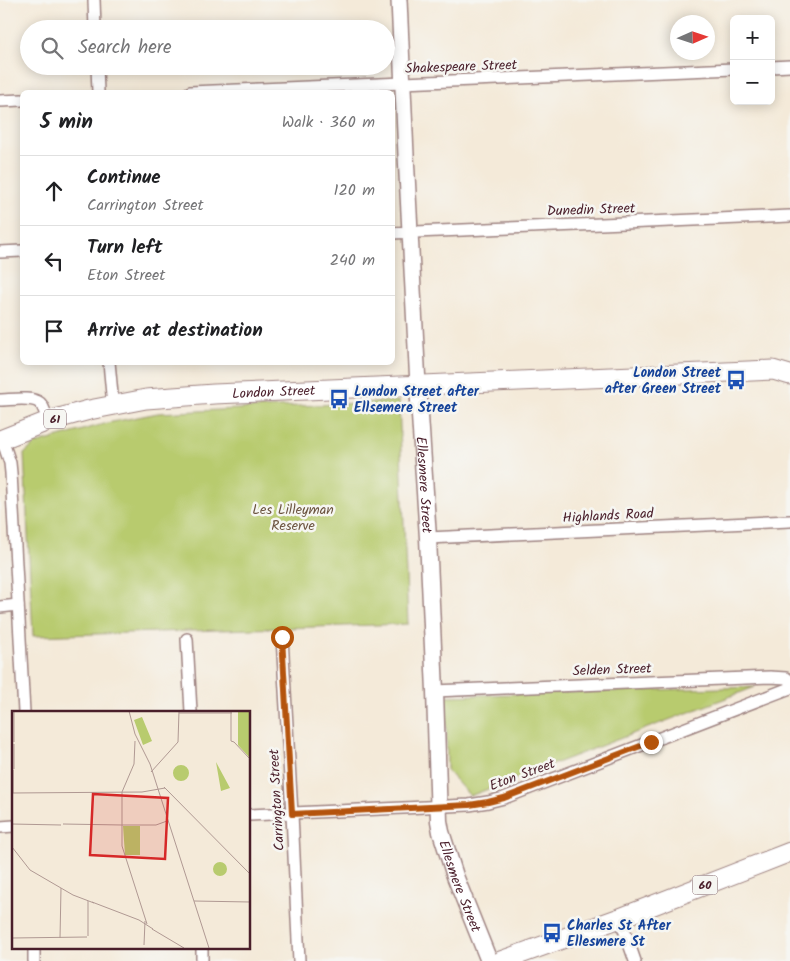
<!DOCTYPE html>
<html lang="en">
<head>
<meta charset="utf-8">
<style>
	body { margin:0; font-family:Kalam,sans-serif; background:#f6f6f6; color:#202124 }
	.controls { position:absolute; right:15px; top:15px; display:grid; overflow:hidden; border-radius:8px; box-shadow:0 2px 12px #0003 }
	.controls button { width:45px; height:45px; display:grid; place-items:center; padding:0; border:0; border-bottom:1px solid #e0e0e0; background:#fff; color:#202124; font:25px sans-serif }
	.compass { position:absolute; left:670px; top:15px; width:45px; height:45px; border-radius:50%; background:#fff; box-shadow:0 2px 12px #0003; rotate:87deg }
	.stop { position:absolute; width:15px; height:15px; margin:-11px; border:4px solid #b45309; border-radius:50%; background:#fff }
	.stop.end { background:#b45309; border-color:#fff; box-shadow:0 1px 5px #0008 }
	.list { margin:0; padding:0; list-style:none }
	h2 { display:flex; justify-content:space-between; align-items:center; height:65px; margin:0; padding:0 20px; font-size:21px }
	h2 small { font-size:16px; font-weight:400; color:#757577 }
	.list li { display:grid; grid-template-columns:32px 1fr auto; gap:15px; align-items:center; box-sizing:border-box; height:70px; padding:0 20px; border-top:1px solid #e0e0e0 }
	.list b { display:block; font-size:19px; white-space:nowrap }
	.list p { margin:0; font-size:16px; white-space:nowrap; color:#757577 }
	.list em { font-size:16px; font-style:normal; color:#757577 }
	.icon { flex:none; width:28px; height:28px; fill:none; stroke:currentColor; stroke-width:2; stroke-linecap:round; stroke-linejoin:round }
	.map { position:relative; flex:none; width:790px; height:961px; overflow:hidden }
	.search { position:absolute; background:#fff; box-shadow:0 2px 12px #0003; left:20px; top:20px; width:375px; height:55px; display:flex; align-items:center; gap:12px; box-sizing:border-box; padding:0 18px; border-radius:28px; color:#757577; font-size:19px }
	.panel { position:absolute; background:#fff; box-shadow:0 2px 12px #0003; left:20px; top:90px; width:375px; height:275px; border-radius:8px }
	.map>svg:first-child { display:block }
	.green { fill:#b8cb6e; stroke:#81754c }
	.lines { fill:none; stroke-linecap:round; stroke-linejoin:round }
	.minor-casing { stroke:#9f8482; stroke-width:14 }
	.tertiary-casing { stroke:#9f8482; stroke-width:18 }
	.secondary-casing { stroke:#9f8482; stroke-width:19 }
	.primary-casing { stroke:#9f8482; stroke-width:21 }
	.trunk-casing { stroke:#9f8482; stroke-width:21 }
	.minor { stroke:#fff; stroke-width:11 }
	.tertiary { stroke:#fff; stroke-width:15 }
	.secondary { stroke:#fff; stroke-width:16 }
	.primary { stroke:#fff; stroke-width:19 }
	.trunk { stroke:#fff; stroke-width:19 }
	.route { stroke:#b45309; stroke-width:6 }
	.labels { text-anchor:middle; stroke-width:5; stroke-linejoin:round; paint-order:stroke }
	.shield { fill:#f6f6f2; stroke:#7e6067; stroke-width:1 }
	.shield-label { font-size:12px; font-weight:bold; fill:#4a1f2b }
	.street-label { font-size:14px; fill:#4a1f2b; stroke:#f6f6f2 }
	.transit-label { font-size:14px; font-weight:bold; fill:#164399; stroke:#f6f6f2; text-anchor:start }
	.park-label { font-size:14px; fill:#6b533f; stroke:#f6f6f2 }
	.inset-road { fill:none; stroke:#b09993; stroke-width:1 }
	.view { fill:#d62828; fill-opacity:0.15; stroke:#d62828; stroke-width:2.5 }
	.inset-edge { fill:none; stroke:#4a1f2b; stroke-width:2.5 }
</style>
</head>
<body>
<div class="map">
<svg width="790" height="961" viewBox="0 0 790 961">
	<rect width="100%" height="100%" fill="#f6f6f2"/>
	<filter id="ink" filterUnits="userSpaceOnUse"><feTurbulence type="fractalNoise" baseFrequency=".02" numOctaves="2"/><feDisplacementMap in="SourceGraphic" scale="10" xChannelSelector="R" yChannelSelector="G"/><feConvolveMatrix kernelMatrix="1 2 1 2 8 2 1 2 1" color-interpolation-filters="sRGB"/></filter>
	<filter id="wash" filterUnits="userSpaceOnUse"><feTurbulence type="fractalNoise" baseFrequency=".0096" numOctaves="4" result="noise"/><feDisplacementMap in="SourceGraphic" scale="20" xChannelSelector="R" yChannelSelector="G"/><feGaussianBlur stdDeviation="1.12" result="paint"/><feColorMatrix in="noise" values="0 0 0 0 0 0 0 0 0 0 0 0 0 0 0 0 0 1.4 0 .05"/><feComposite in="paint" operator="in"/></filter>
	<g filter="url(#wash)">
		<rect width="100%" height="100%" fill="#f4ead9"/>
		<g class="green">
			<path d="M399,401L408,624L33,636L24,454L35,444L107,423L158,413Z"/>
			<path d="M755,687L470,796L447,771L446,696Z"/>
		</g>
	</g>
	<g filter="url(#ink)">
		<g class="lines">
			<defs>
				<g id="minor">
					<path d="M94,0L95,29"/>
					<path d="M97,66L98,92"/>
					<path d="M771,67L790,66"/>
					<path d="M190,92L734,69"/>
					<path d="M0,101L22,100"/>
					<path d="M392,233L790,216"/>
					<path d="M0,252L22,251"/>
					<path d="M109,362L113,405"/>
					<path d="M0,400C10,400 32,396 40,403C44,407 46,415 48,421"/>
					<path d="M2,439L10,463L11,473L24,712"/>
					<path d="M428,538L790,521"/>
					<path d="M0,607L18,605"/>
					<path d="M282,637L292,814L299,961"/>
					<path d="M187,639L191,712"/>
					<path d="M435,691L770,677L786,678L790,681"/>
					<path d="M249,815L469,805L488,802L504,798L790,688"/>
					<path d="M0,827L14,826"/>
					<path d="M620,918L635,961"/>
					<path d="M34,947V961"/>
					<path d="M202,947V961"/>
				</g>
				<path id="tertiary" d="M399,0L406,155L418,385"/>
				<g id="secondary">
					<path id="s1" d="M418,385L428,538L435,691L439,821L441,832L455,876L489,961"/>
				</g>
				<g id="primary">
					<path id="s2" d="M0,440L48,421L89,410L146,399L214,394L773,370L790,375"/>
				</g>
				<path id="trunk" d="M501,961L620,918L790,852"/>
			</defs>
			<use href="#minor" class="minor-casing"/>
			<use href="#tertiary" class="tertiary-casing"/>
			<use href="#secondary" class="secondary-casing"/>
			<use href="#primary" class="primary-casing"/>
			<use href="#trunk" class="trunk-casing"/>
			<use href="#minor" class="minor"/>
			<use href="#tertiary" class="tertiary"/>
			<use href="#secondary" class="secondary"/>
			<use href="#primary" class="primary"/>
			<use href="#trunk" class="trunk"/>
		</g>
	</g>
	<g class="lines" filter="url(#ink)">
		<path class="route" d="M282,637L292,814L469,805L488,802L504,798L651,742"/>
	</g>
	<defs>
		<symbol id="bus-bare" viewBox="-9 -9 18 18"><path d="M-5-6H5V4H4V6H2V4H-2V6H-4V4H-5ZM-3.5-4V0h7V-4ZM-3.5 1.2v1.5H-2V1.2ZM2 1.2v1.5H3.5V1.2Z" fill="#1a4fb4" stroke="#f6f6f2" stroke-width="2.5" paint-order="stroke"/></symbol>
	</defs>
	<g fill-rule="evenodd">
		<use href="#bus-bare" x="722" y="366" width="28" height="28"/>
		<use href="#bus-bare" x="325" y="385" width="28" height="28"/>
		<use href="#bus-bare" x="538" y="919" width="28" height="28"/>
	</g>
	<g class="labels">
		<g class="shield">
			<rect x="44" y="409.5" width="22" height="19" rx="4"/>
			<rect x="692.5" y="875.5" width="25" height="19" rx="4"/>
		</g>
		<g class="shield-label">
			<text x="55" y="423">61</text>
			<text x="705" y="889">60</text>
		</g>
		<g class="street-label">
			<text transform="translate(461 66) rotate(-2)" y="5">Shakespeare Street</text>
			<text transform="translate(591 209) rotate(-2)" y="5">Dunedin Street</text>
			<text dy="5" stroke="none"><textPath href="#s2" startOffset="280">London Street</textPath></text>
			<text dy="5" stroke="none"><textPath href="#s1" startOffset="100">Ellesmere Street</textPath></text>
			<text transform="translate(608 515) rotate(-3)" y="5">Highlands Road</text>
			<text transform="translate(612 669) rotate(-2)" y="5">Selden Street</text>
			<text transform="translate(522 774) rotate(-20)" y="5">Eton Street</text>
			<text transform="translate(276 800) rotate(-93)" y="5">Carrington Street</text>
			<text dy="5" stroke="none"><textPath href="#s1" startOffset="505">Ellesmere Street</textPath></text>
		</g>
		<g class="transit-label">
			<text x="721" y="377" text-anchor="end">London Street<tspan x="721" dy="16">after Green Street</tspan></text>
			<text x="354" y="396">London Street after<tspan x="354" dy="16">Ellsemere Street</tspan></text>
			<text x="567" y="930">Charles St After<tspan x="567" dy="16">Ellesmere St</tspan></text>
		</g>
		<g class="park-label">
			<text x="293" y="514">Les Lilleyman<tspan x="293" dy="16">Reserve</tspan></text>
		</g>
	</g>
	<g transform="translate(12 711)">
		<rect width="238" height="238" fill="#f4ead9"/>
		<path d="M226,0H237V46L226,34ZM130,6L140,30L131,34L122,9ZM204,51L218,77L209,80ZM161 62a8 8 0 1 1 16 0a8 8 0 1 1-16 0ZM111,115H128V144H113ZM201 158a7 7 0 1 1 14 0a7 7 0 1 1-14 0Z" fill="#b8cb6e"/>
		<path class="inset-road" d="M117,0L123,23L138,53L197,237M219,0V30L222,31M167,2H220M123,30L122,53L110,81V135L135,213M2,31V0M222,31L238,48M2,58V33M1,59V82M139,61L166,31L167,0M152,76L238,163M0,82L130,81L153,77M0,113L49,114M51,113L110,114M110,114H144L155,110M0,136L18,159L61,184L82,192M182,190L238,191M80,191L127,209L141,218M140,218L172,237M76,225V190M0,227L75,226M48,227L49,177M132,234L133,210"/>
		<path class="view" d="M81,83L156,87L153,148L78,144Z"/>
		<rect width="238" height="238" class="inset-edge"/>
	</g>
</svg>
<div class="controls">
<button>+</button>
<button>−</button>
</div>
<svg class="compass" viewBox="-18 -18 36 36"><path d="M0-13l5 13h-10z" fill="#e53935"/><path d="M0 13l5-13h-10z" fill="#757577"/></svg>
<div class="stop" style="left:282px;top:637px"></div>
<div class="stop end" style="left:651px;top:742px"></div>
<div class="search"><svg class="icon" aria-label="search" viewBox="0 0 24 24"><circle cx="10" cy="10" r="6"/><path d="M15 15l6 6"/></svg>Search here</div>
<section class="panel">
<h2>5 min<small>Walk · 360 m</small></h2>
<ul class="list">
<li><svg class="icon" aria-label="ahead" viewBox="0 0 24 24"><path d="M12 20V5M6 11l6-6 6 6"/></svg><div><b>Continue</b><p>Carrington Street</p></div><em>120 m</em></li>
<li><svg class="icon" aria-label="left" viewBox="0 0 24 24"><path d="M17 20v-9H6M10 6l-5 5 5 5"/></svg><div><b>Turn left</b><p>Eton Street</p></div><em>240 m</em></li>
<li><svg class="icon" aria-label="arrive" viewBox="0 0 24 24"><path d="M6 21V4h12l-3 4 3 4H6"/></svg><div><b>Arrive at destination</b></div></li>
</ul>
</section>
</div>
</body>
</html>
